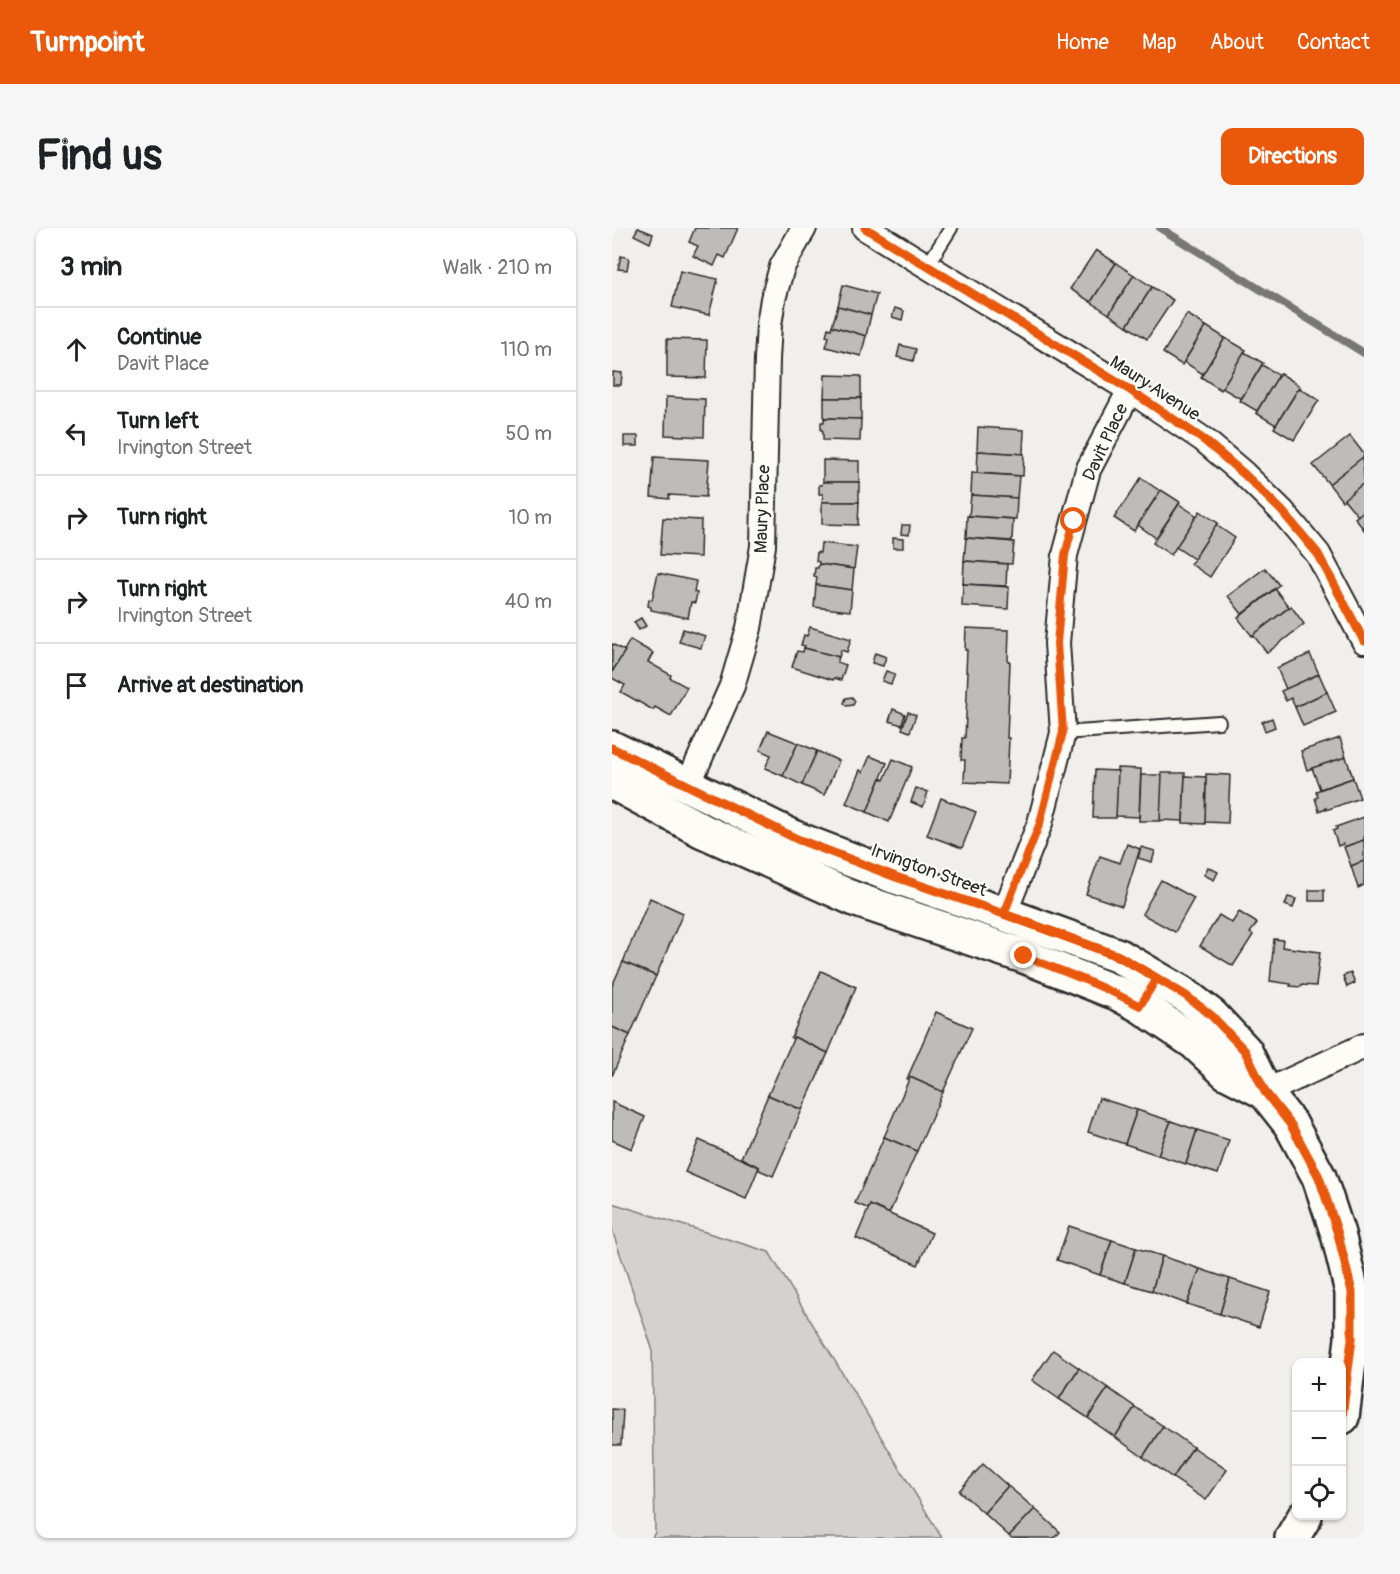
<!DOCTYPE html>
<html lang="en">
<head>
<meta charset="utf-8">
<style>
	body { margin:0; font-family:Pangolin,sans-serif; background:#f6f6f6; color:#202124 }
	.controls { position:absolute; right:18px; bottom:18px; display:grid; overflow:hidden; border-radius:12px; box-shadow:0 2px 4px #0004 }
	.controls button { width:54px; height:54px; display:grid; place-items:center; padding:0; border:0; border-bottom:2px solid #e0e0e0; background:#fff; color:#202124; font:30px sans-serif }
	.stop { position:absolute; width:18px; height:18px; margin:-14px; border:4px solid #ea580c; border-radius:50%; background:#fff }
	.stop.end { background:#ea580c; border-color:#fff; box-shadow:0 2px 6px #0008 }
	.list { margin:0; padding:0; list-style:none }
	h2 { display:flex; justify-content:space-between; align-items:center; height:78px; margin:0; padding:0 24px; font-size:26px }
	h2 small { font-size:20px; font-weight:400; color:#757577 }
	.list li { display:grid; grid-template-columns:39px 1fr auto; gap:18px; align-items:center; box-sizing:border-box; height:84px; padding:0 24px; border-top:2px solid #e0e0e0 }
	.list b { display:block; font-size:22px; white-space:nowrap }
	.list p { margin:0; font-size:20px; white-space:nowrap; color:#757577 }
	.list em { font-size:20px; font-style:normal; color:#757577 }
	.icon { flex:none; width:33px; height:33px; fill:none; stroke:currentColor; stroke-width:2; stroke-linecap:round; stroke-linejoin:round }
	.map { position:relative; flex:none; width:752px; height:1310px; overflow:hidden; border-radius:12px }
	header { display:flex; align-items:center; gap:36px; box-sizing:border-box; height:84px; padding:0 30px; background:#ea580c; color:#fff }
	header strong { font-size:28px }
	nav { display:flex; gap:33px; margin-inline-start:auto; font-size:21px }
	.intro { display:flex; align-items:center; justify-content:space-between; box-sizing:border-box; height:144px; padding:0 36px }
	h1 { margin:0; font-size:42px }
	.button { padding:15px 27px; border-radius:12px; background:#ea580c; color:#fff; font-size:21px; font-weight:700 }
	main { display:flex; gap:36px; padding:0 36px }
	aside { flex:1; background:#fff; border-radius:12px; box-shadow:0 2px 4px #0004 }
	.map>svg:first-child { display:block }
	.green { fill:#d3d2cf; stroke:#7f7e7d; stroke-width:1.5 }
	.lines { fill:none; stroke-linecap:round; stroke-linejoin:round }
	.stream { stroke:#777775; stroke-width:8 }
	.building { fill:#bdbcb8; stroke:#2b2b2b; stroke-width:1.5 }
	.lane-casing { stroke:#2b2b2b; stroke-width:16 }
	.street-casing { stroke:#2b2b2b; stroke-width:28 }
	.secondary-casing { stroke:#2b2b2b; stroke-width:38 }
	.lane { stroke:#fdfcf7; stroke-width:12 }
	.street { stroke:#fdfcf7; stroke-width:24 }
	.secondary { stroke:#fdfcf7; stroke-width:33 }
	.cycleway-casing { stroke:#fdfcf7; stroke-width:13 }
	.cycleway { stroke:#e8590c; stroke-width:9 }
	.route { stroke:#ea580c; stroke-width:8 }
	.labels { text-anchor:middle; stroke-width:4.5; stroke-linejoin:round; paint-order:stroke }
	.street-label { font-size:18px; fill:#2b2b2b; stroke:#fdfcf7 }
</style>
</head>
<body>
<header>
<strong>Turnpoint</strong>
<nav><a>Home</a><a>Map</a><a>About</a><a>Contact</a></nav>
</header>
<div class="intro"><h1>Find us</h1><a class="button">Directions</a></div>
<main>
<aside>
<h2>3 min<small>Walk · 210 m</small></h2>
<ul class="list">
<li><svg class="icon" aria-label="ahead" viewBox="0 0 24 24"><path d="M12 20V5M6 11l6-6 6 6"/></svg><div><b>Continue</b><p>Davit Place</p></div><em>110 m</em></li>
<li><svg class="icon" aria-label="left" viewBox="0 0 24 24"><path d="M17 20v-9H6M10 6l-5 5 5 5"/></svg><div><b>Turn left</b><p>Irvington Street</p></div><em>50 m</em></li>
<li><svg class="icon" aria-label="right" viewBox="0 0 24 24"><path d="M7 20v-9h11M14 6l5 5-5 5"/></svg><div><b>Turn right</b></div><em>10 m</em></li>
<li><svg class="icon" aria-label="right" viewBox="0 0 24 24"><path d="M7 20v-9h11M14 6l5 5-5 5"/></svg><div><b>Turn right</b><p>Irvington Street</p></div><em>40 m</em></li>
<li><svg class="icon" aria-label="arrive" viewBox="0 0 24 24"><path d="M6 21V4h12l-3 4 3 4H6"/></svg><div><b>Arrive at destination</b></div></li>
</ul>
</aside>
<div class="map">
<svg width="752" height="1310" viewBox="0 0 752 1310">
	<rect width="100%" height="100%" fill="#f0efeb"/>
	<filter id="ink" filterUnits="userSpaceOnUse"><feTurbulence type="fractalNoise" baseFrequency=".0167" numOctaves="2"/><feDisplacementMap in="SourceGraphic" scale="12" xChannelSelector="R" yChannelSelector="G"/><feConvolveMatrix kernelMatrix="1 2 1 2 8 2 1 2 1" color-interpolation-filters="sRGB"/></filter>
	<g filter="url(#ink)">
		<path class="green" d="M0,975L157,1024L330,1310H40L43,1304L40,1120L0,1002Z"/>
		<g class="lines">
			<path class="stream" d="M548,0L752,125"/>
		</g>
		<g class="building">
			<path d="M26,0L41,6L38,15L22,7Z"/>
			<path d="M83,0H126L113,30L107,27L102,38L81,28L86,18L77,14Z"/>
			<path d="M484,22L504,35L479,74L458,61Z"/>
			<path d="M9,28L17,30L15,42L6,41Z"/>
			<path d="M504,35L522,47L497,86L479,74Z"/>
			<path d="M68,43L106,51L97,87L60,79Z"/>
			<path d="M522,47L540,59L515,98L497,86Z"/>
			<path d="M231,57L265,66L259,87L226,78Z"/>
			<path d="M540,59L561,72L535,111L515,98Z"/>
			<path d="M226,78L259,87L254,108L220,98Z"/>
			<path d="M283,80L292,83L290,92L280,89Z"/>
			<path d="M575,86L594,98L570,137L551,125Z"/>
			<path d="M220,98L254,108L249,128L214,119L217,109L214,108L216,100L219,101Z"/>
			<path d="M594,98L613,110L591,146L572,134Z"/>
			<path d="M613,110L634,122L609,162L589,149Z"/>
			<path d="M55,111L95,112L94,150L55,149Z"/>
			<path d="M288,117L304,121L301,133L285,129Z"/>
			<path d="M632,124L651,135L629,171L610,160Z"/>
			<path d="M650,137L667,147L645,183L628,173Z"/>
			<path d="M1,144L10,145L9,157H1Z"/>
			<path d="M668,145L688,158L664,197L644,185Z"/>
			<path d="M213,147L249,148V170H212Z"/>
			<path d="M687,160L707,172L682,212L662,200Z"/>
			<path d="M54,169L93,171L92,209L53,207Z"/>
			<path d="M212,170H249V191L212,190Z"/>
			<path d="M212,190L249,191L248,213L211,212V203L209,202V194H212Z"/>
			<path d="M366,199L412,202L411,226L365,223Z"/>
			<rect x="12" y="208" width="14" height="10"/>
			<path d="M738,208L752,226V229L717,256L701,237Z"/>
			<path d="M366,223L412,226L411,248L365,245Z"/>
			<path d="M42,229L97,232L94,269L57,267V271L39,269Z"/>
			<path d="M751,229L752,255L730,273L717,256Z"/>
			<path d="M211,232L247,233V254H211Z"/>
			<path d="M360,245L407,248L405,270L359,267Z"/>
			<path d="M529,250L548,263L522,303L502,290Z"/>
			<path d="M211,254H247V274H210L211,266H207V257H210Z"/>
			<path d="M752,255V283L746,288L732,271Z"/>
			<path d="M549,262L568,274L544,310L526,297Z"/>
			<path d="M359,267L405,270L404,291L357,288Z"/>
			<path d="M210,274H247L246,297L210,296Z"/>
			<path d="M567,276L585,288L559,327L541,315Z"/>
			<path d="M588,283L606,295L582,331L564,319Z"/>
			<path d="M752,283V302L743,290Z"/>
			<path d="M355,288L401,291L400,313L354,310Z"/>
			<path d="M51,290L89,292L88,329L48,327Z"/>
			<path d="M290,297H298L297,307L289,306Z"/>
			<path d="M604,297L623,310L598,349L579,336Z"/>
			<path d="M281,310L291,311V320H281Z"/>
			<path d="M354,310L402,314L400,336L352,333Z"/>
			<path d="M209,315L245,319L242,341L207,336V334L204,333L205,324L208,325Z"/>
			<path d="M352,333L395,336L394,358L351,356Z"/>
			<path d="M207,336L242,341L240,362L204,357L205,349L202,348L203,340H206Z"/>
			<path d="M653,340L667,357L630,386L616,368Z"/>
			<path d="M46,345L84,353L82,364L85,365L83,375L79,374L76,390L39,382V379L36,378L37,371L40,372Z"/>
			<path d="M351,356L397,359L396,381L350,378Z"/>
			<path d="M204,357L240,362L238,383L202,379Z"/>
			<path d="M663,361L677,379L640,408L626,390Z"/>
			<path d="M679,378L692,396L655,425L641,407Z"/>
			<path d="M29,390L34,398L27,402L22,394Z"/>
			<path d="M198,399L239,411L235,424L229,422L227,429L192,420L193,418L189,417L192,407L195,408Z"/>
			<path d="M354,400L397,402L396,433L398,434L395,510H397L395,556L352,554L353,532H349L350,510H353L356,444H354L355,422H353Z"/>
			<path d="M71,401L93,408L89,420L67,414Z"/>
			<path d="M18,412L41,425L36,434L59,447L58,450L75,459L59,488L43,479L41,482L9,464L13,457L0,450V444Z"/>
			<path d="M0,416L13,423L0,444Z"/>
			<path d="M192,420L227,429L225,434L234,437L229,452L222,450L221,452L180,439L185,423L191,424Z"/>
			<path d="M263,425L274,429L271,438L260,435Z"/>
			<path d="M698,426L707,446L674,461L665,440Z"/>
			<path d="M274,443L283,446L279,456L270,453Z"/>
			<path d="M707,446L715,464L683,479L679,470L674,473L669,463Z"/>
			<path d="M715,464L724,484L691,498L683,479Z"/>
			<path d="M240,469L243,473L241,477L235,478L232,475L234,470Z"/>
			<path d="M281,481L293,486L290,497L277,493Z"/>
			<path d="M296,484L304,487L298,504L290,501Z"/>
			<path d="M660,490L663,499L653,503L650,494Z"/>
			<path d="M156,503L186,515L171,548L153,540L159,527L148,522Z"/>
			<path d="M728,510L734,529L695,542L689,523Z"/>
			<path d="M186,515L205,523L190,557L171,548Z"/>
			<path d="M205,523L227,533L212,567L190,557Z"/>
			<path d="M258,528L275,535L255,584L234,575L248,542L251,544Z"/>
			<path d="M734,529L741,550L708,561L700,540Z"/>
			<path d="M281,531L300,539L277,594L255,584L269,550L272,552Z"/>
			<path d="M505,540L529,541L527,589L504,588Z"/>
			<path d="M483,542L506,543L504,590H481Z"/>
			<path d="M549,545H573L571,593L548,592Z"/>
			<path d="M594,546L618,547L616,595L593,594Z"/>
			<path d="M529,547H550L548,593H527Z"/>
			<path d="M573,548L594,549L593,596L571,595Z"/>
			<path d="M741,550L748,570L714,582V580L707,583L703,570L706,569L704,563Z"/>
			<path d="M304,560L316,564L311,579L299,574Z"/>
			<path d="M329,570L364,584L350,620L315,607Z"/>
			<path d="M752,589V612L732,619L731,616L726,618L721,603L725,601L724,599Z"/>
			<path d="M752,612V633L739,638L732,619Z"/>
			<path d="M515,616L528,621L510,678L474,666L488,628L508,635Z"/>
			<path d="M529,619L543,623L540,634L526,630Z"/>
			<path d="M752,633V657L746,660L739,638Z"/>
			<path d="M596,639L606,644L602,652L592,647Z"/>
			<path d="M549,652L582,670L563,704L530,686Z"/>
			<rect x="697" y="662" width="15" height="11"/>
			<path d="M676,669L684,671L681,680L673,677Z"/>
			<path d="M38,670L71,685L44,748L11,734Z"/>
			<path d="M627,684L645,695L638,705L641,707L621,738L588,718L607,687L620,695Z"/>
			<path d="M662,711L671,712L670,719L708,724L704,758L689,757V759L678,758L679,756L658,753Z"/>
			<path d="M11,734L44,748L18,807L0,799V758Z"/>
			<path d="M209,743L244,759L216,825L182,809L181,811L179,810Z"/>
			<path d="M739,745L743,755L735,759L731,748Z"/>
			<path d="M324,784L360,800L331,864L298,849L297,852L295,851Z"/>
			<path d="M0,799L18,807L0,848Z"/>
			<path d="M182,809L216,825L190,882L156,867Z"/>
			<path d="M298,849L331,864L305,923L272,909Z"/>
			<path d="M156,867L190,882L161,948L147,942V939L129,930Z"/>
			<path d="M487,870L525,882L513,916L476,904Z"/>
			<path d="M0,874L33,889L20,921L0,912Z"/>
			<path d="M525,882L559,893L546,927L513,916Z"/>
			<path d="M559,893L585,902L574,936L546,927Z"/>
			<path d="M585,902L617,912L606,946L574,936Z"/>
			<path d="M272,909L305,923L277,986L258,977L257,981L243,975Z"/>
			<path d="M87,912L147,939L134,971L73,944Z"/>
			<path d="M258,977L320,1005L306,1037L244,1010Z"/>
			<path d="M457,998L500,1012L488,1047L445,1032Z"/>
			<path d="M500,1012L524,1020L513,1055L488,1047Z"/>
			<path d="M524,1020L550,1028L540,1063L513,1055Z"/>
			<path d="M550,1028L588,1041L575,1076L540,1063Z"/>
			<path d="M588,1041L618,1051L608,1086L575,1076Z"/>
			<path d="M618,1051L658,1064L647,1099L608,1086Z"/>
			<path d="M441,1122L467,1140L447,1171L420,1152Z"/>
			<path d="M467,1140L496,1160L476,1190L447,1171Z"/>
			<path d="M496,1160L523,1179L503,1209L476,1190Z"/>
			<path d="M523,1179L551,1198L531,1229L503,1209Z"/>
			<path d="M0,1181L11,1182L9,1217H0Z"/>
			<path d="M551,1198L581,1219L561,1250L531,1229Z"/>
			<path d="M581,1219L615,1242L594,1272L561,1250Z"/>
			<path d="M371,1236L396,1258L372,1285L347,1263Z"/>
			<path d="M396,1258L423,1281L397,1308L372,1285Z"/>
			<path d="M423,1281L448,1304L442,1310H400L397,1308Z"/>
		</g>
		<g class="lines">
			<defs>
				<g id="lane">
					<path d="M315,38L339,0"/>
					<path d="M451,505L607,494"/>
				</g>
				<g id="street">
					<path d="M253,0L518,162L592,212L632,246L670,283L706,326L752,413"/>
					<path d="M76,557L120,458L137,400L151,318L155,131L157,97L161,71L170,39L192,0"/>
					<path d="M392,686L428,595L451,505L445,415L453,327L476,242L518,162"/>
					<path d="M653,864L752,818"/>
				</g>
				<g id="secondary">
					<path d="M0,520L185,611L284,649L392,686L507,728L573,767L600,788L633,823L653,864L679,897L707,949L726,1006L740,1064V1111L730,1189"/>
					<path d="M0,554L91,603L245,672L412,728L505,765L529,778L582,814L614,844L653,864"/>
					<path d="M680,1310L693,1288"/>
				</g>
			</defs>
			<use href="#lane" class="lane-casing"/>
			<use href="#street" class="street-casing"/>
			<use href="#secondary" class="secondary-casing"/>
			<use href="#lane" class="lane"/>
			<use href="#street" class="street"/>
			<use href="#secondary" class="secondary"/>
			<defs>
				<g id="cycleway">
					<path d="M253,0L518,162L592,212L632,246L670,283L706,326L752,413"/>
					<path d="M0,520L185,611L284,649L392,686L507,728L573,767L600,788L633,823L653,864L679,897L707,949L726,1006L740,1064V1111L730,1189"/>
				</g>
			</defs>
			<use href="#cycleway" class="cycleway-casing"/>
			<use href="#cycleway" class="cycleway"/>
		</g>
	</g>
	<g class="lines" filter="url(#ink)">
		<path class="route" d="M412,728C451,743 491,758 528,778L545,750L507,729L392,686L428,595L451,504L445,415L453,327L462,293"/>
	</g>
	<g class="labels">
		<g class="street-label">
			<text transform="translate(543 160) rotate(33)" y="6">Maury Avenue</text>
			<text transform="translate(493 214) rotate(-65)" y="6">Davit Place</text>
			<text transform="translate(150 281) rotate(-88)" y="6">Maury Place</text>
			<text transform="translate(317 642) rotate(20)" y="6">Irvington Street</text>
		</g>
	</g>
</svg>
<div class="controls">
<button>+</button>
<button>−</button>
<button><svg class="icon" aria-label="locate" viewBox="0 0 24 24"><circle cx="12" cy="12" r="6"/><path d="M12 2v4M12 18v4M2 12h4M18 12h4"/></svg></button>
</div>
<div class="stop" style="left:462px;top:293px"></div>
<div class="stop end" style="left:412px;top:728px"></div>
</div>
</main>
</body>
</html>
